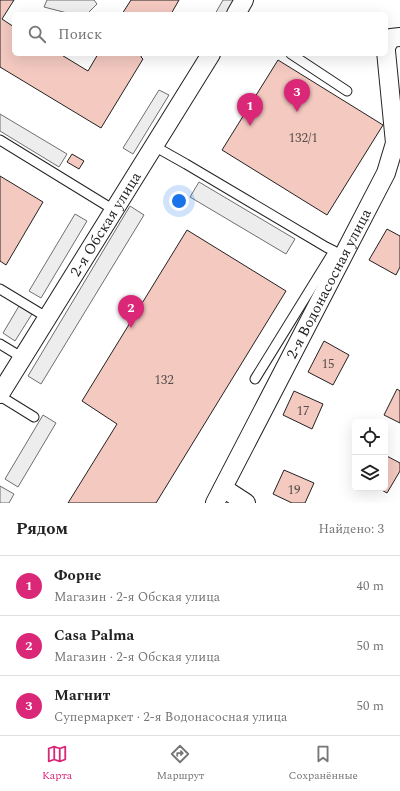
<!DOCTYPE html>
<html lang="ru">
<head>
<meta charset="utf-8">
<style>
	body { margin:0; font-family:Spectral,serif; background:#f6f6f6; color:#222 }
	.controls { position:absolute; right:12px; bottom:12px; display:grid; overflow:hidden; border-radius:6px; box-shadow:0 4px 16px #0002 }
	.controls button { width:36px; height:36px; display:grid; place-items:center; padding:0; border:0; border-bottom:1px solid #e0e0e0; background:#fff; color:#222; font:20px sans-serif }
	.you { position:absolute; left:179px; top:201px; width:14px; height:14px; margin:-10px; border:3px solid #fff; border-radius:50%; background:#1a73e8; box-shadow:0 0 0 6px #1a73e833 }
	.badge { display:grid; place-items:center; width:26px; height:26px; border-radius:50%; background:#db2777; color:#fff; font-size:13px; font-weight:700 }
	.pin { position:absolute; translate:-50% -33px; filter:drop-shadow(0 1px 2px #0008) }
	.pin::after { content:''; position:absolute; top:21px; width:14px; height:12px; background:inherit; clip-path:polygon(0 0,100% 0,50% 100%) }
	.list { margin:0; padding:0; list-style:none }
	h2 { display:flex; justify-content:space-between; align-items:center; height:52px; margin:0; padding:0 16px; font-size:17px }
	h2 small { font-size:13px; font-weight:400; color:#767676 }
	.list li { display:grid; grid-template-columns:26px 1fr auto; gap:12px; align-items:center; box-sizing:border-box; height:60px; padding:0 16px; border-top:1px solid #e0e0e0 }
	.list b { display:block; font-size:15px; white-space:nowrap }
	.list p { margin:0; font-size:13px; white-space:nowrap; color:#767676 }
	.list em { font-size:13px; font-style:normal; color:#767676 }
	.icon { flex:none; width:22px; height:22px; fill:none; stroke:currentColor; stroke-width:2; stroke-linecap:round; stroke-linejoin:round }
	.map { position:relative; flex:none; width:400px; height:503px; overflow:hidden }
	.search { position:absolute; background:#fff; box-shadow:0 4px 16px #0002; left:12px; right:12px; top:12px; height:44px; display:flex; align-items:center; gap:10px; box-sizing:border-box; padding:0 14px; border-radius:6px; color:#767676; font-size:15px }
	.sheet { height:232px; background:#fff }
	nav { display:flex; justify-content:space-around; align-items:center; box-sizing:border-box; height:56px; border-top:1px solid #e0e0e0; background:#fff; font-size:11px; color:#767676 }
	nav a { display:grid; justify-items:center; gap:2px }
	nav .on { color:#db2777 }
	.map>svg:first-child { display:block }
	.green { fill:#eee; stroke:#6f6f6f }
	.parking { fill:#ededed; stroke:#6f6f6f }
	.building { fill:#f3c9c0; stroke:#222 }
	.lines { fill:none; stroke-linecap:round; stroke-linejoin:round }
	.service-casing { stroke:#222; stroke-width:11 }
	.minor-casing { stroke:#222; stroke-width:20 }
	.service { stroke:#fff; stroke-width:9 }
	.minor { stroke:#fff; stroke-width:18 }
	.labels { text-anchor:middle; stroke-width:3; stroke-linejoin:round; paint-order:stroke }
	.number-label { font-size:13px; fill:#564c4a }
	.street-label { font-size:15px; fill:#222; stroke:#fff }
</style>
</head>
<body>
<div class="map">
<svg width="400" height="503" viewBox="0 0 400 503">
	<rect width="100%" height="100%" fill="#fff"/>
	<path class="green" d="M47,0H94L97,4L87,14H71L44,7Z"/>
	<g class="parking">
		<path d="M223,0H239L230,14H215Z"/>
		<path d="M159,90L169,95L133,154L123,148Z"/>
		<path d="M0,114L67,154L59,167L0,131Z"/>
		<path d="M199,182L295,239L286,254L190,197Z"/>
		<path d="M130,206L144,215L41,384L28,376Z"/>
		<path d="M75,214L87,221L41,298L29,291Z"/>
		<path d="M19,306L32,314L15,341L3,333Z"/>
		<path d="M43,415L56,423L18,487L5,479Z"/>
		<path d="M0,486L14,494L9,503H0Z"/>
	</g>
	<g class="building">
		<path d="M0,0H14L2,19L14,27V54H60L88,71L98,54H142L141,57L143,59L101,128L0,67Z"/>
		<path d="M131,0H179L171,14H122Z"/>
		<path d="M278,60L383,125L327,215L222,150Z"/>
		<path d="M72,154L84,161L79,169L67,162Z"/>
		<path d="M0,176L43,202L6,265L0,261Z"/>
		<path d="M387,229L400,236V267L396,275L369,260Z"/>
		<path d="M187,230L286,291L156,503H68L117,424L82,401Z"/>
		<path d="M324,341L349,355L333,385L308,372Z"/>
		<path d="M397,389L400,391V423L384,415Z"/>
		<path d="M294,391L323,404L312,429L283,415Z"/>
		<path d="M385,455L400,463V471L387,493L378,488H385Z"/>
		<path d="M284,470L314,483L305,503H292L273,494Z"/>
	</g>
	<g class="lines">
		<defs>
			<g id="service">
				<path d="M291,54L347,91"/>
				<path d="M0,140L114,210"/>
				<path d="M154,146L186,164L326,247L334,251L255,379"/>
				<path d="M0,289L48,318"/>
				<path d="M0,344L23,358"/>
				<path d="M0,396L34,417"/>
			</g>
			<g id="minor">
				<path d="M236,14L244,0"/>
				<path d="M386,47L391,38L400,37"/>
				<path id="s1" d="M0,394L211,54"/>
				<path d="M223,488L246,503"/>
				<path id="s2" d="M215,503L386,173L395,143L386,51"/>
			</g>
		</defs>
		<use href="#service" class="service-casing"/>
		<use href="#minor" class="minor-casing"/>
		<use href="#service" class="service"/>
		<use href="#minor" class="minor"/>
	</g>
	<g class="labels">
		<g class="number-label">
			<text x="303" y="142">132/1</text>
			<text x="328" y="368">15</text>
			<text x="164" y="384">132</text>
			<text x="303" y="415">17</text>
			<text x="294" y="494">19</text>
		</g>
		<g class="street-label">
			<text dy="5" stroke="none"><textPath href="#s1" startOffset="200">2-я Обская улица</textPath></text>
			<text dy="5" stroke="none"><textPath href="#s2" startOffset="247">2-я Водонасосная улица</textPath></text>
		</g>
	</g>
</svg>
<div class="controls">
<button><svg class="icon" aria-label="locate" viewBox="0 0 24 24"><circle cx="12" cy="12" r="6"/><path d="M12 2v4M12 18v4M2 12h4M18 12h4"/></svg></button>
<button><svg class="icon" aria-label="layers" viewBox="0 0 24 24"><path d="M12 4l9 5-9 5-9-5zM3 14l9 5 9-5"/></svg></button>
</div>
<div class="you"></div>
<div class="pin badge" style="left:250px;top:126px">1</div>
<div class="pin badge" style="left:131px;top:328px">2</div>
<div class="pin badge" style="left:297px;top:112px">3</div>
<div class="search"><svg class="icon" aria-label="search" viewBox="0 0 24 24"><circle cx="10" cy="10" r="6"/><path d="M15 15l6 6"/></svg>Поиск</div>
</div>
<section class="sheet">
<h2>Рядом<small>Найдено: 3</small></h2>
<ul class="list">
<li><span class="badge">1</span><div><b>Форне</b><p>Магазин · 2-я Обская улица</p></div><em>40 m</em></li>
<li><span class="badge">2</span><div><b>Casa Palma</b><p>Магазин · 2-я Обская улица</p></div><em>50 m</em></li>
<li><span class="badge">3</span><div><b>Магнит</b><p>Супермаркет · 2-я Водонасосная улица</p></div><em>50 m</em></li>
</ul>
</section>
<nav>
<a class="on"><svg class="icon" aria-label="map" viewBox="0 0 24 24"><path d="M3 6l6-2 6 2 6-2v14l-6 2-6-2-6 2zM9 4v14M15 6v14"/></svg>Карта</a>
<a><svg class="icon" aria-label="directions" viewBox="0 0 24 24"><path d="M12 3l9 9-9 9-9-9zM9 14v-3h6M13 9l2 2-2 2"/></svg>Маршрут</a>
<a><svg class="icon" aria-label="saved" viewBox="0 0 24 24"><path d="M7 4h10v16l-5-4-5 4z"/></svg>Сохранённые</a>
</nav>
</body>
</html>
